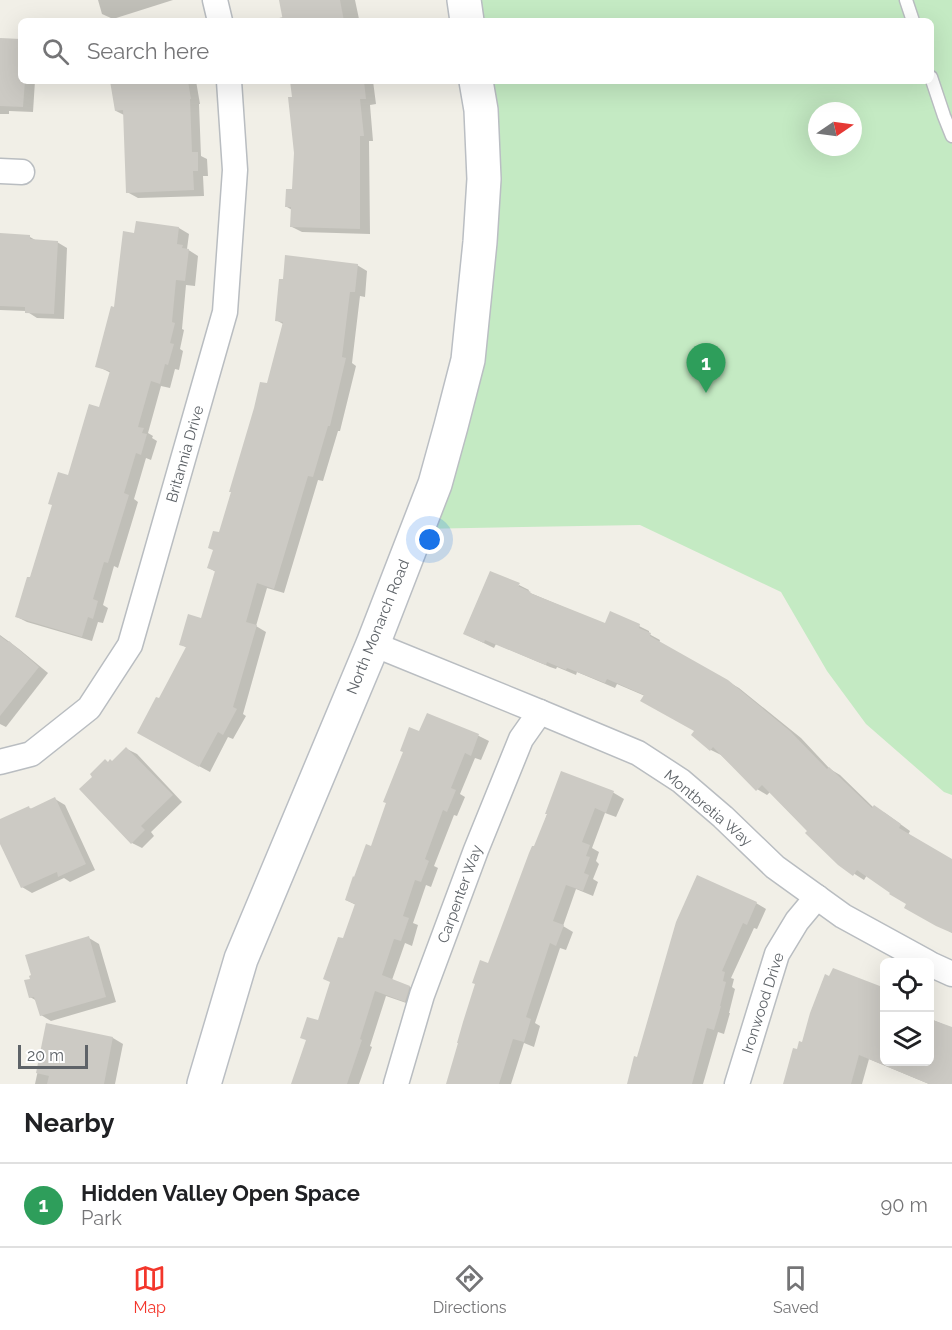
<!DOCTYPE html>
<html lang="en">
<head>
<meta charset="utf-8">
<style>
	body { margin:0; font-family:Raleway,sans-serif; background:#f6f6f6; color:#202124 }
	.controls { position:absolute; right:18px; bottom:18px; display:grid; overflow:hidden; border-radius:9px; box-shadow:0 6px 24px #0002 }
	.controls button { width:54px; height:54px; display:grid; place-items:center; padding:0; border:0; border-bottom:2px solid #e0e0e0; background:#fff; color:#202124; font:30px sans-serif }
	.compass { position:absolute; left:808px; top:102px; width:54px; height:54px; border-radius:50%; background:#fff; box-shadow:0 6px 24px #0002; rotate:77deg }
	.scale { position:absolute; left:18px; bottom:15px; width:70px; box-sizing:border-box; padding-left:6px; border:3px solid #5e6368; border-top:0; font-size:16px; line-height:21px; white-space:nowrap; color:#5e6368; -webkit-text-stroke:4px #fff; paint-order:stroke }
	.you { position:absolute; left:430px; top:540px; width:21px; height:21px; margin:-15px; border:4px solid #fff; border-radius:50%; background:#1a73e8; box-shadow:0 0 0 9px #1a73e833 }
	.badge { display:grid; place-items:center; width:39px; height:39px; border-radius:50%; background:#f3362b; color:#fff; font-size:20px; font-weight:700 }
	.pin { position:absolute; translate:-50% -50px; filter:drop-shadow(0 2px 3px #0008) }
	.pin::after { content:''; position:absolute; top:32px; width:21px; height:18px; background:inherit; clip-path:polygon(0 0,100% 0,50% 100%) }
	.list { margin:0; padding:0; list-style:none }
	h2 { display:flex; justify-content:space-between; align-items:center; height:78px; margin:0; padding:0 24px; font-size:26px }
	h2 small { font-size:20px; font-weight:400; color:#757577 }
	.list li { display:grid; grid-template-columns:39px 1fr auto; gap:18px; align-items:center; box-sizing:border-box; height:84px; padding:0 24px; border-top:2px solid #e0e0e0 }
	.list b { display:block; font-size:22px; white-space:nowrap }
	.list p { margin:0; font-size:20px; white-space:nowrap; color:#757577 }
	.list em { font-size:20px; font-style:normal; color:#757577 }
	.icon { flex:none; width:33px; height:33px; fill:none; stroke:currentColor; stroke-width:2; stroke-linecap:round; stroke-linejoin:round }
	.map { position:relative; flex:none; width:952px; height:1084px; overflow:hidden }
	.search { position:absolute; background:#fff; box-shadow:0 6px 24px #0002; left:18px; right:18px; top:18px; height:66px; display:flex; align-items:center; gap:15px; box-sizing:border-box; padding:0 21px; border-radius:9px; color:#757577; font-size:22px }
	.sheet { height:162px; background:#fff }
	nav { display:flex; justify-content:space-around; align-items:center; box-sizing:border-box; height:84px; border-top:2px solid #e0e0e0; background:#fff; font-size:16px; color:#757577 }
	nav a { display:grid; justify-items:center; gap:3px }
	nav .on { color:#f3362b }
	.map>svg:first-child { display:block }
	.green { fill:#c4eac3; fill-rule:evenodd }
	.shadow { fill:#0003 }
	.building { fill:#cccac4 }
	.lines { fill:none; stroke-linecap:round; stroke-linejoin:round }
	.lane-casing { stroke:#b9bdc1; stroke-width:15 }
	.street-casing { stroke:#b9bdc1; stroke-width:27 }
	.secondary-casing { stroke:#babec3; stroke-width:36 }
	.lane { stroke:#fff; stroke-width:12 }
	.street { stroke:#fff; stroke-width:24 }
	.secondary { stroke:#fff; stroke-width:33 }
	.labels { text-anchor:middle; stroke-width:4.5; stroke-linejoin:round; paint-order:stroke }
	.street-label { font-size:15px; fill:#5e6368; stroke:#fff }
</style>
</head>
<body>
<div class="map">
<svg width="952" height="1084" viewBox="0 0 952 1084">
	<rect width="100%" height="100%" fill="#f1efe7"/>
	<path class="green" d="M464,0H952V795L944,792L866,724L827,671L781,592L640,525L417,529L451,426L476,81H931V21H467ZM817,111H853V147H817Z"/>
	<g class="shadow">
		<path d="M98,0H173L113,19L102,14Z"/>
		<path d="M280,0H355L359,19L353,21H280L279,18L284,17Z"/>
		<path d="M0,39L21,40V81H35L33,112L9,111V114H0Z"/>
		<path d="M112,81H196L200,104H199L201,156L207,159L208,176H203L204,196L138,198L127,192L124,115L116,111Z"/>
		<path d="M292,81H373L376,104L370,105L373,141H369L370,234L302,232L292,227V210L287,207L293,190L295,153Z"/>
		<path d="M179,228L189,234L187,249L198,256L195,286L186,285L182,329L184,330L180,349L183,351L179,370L175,369L170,388L161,386L148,433L153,436L152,438L157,441L151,460L146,458L134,499L138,502L118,568L114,566L103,605L108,608L103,623L98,622L92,641L27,622L17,617L69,477L100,409L111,373L97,366L115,309L136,234Z"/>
		<path d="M0,235L30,237L37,241L57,242L67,248L64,319L37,318L26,311L0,310Z"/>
		<path d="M357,265L367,271L365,297L360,296L352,363L356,366L340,431H338L323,481L318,480L284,593L267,588L256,626L266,632L243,714L246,716L233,739L228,737L210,772L149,739L187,648L181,644L202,620L216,572L209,568L268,385L283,324L276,320Z"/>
		<path d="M519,585L529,590L528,592L606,625L639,626L649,631V634L660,640L659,643L739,688L801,738L830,769L840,775L874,808L885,813L910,831L908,835L952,861V933L867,875L864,880L839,864L770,792L767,795L757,789L721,755L711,750L693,734L696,731L645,696L617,684L615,688L577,672L576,675L557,667L556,669L550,667L496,644L494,648L465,634Z"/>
		<path d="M0,635L19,649L48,673L6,727L0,724Z"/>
		<path d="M427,715L479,736L489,741L481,760L475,758L460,794L465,797L457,816L454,815L434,866L438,868L431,887L426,885L413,923L418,925L412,946L405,943L392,980L410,987L420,993L415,1006L386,996L370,1046L372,1047L359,1084H293L319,1022L356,905L346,900L371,848Z"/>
		<path d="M127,749L137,754L182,802L151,832L154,836L142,848L132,843L109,763L113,762Z"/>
		<path d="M562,773L614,793L624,799L616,817L605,813L592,848L599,852L596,861L599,864L593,879L598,882L593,896L576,889L563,926L573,932L566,950L560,948L535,1023L540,1026L534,1047L524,1043L511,1084H447L489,965L535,848Z"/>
		<path d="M55,799L65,805L95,870L70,882L64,878L32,893L22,887L0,840V821L29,808L32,809Z"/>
		<path d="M756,903L766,909L757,929L754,928L731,978L734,979L732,987L735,989L729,1013H730L724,1034L718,1032L703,1084H628L638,1058Z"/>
		<path d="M89,938L99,944L116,1002L51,1021L41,1015L37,1001L30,997L32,980Z"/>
		<path d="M812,1014L884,1062H930V1015L934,1018L933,1020L952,1028V1084H929L869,1059L862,1084H785L798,1051L804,1043Z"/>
		<path d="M48,1024L113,1038L123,1044L115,1084H35Z"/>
	</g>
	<g class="building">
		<path d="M279,0H340L344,21H283Z"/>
		<path d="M0,38L21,39V81H25L23,107L0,106Z"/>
		<path d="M110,81H188L191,99H190L192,152H198V171H193L194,190L126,193L123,110L115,111Z"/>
		<path d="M290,81H364L366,99H360L364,136H360V229L290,227L291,207H285L286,189H292L294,153L288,97H292Z"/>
		<path d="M136,221L179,227L177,244L183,245L182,248L189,249L185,281L176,280L172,322L175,323L170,343L174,344L168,365L165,364L160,384L151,381L138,427L144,428L142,433L147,434L141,455L136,453L124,493L129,495L108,563L104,562L93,599L98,601L93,619L88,617L82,637L15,617L27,577H30L52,505L48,504L58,472L68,475L89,404L99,407L110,371L95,367L111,306L114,307L123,231L134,233Z"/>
		<path d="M0,233L30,235V239L58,241L54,314L25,313V307L0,306Z"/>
		<path d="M285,255L358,264L355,292H350L342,357L346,358L330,426H328L313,477L308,476L274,589L257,583L246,622L257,625L233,707L237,709L223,735L218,732L199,767L137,733L156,697L159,698L186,647L179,645L188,614L201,618L215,571L207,568L213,550L208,548L213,531L219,532L231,492H229L254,408L260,382L267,383L283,322L275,321L279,279H283Z"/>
		<path d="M490,571L520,583L518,586L531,592L530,593L605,623L610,611L640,624L639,628L651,633L650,636L728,680L790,731L827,769L829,767L872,808L874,805L901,824L899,828L952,859V933L936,926L904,908L906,904L889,894L890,893L857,870L853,876L838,865L805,833L807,831L762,785L756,791L713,747L710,751L691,735L694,731L640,701L644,695L607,679L605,683L567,668L566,670L547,662L546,665L538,662L485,640L484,643L463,634Z"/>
		<path d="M0,636L8,642L9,641L39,667L0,716Z"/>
		<path d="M427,713L479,734L471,756L465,753L451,788L456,790L447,812L443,810L425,859L429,861L421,882L415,880L403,916L409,918L401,941L394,939L382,975L410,986L405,1002L375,991L360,1039L362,1040L347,1084H291L306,1040L300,1038L307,1017L318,1020L330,982L323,979L338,937L343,938L355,904L345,900L353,876L354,877L366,844L371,846L386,803L383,802L403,752L400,751L409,727L419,731Z"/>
		<path d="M126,747L173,795L141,826L145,830L131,844L79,789L92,777L90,774L105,759L108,762L110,759L112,761Z"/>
		<path d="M561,771L614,791L606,813L595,808L582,842L590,845L586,856L590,857L584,873L589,875L583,891L566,885L553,921L564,925L556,946L550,943L526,1017L531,1019L524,1042L513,1039L499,1084H446L458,1043H457L463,1022L475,984L472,983L480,960L488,963L529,853L532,846H534L547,814H545Z"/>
		<path d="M55,797L86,864L58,877L57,872L21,888L0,844V819L29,806L30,809Z"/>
		<path d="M697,875L757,902L747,925L743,923L722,971L725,972L723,981L726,982L720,1006H721L714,1030L707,1028L692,1084H627L634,1056L637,1057L676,922Z"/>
		<path d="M89,936L106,997L40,1016L34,997L29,998L24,980L30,979L29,976L31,975L25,955Z"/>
		<path d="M833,968L885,988V1062H930V1019L952,1027V1084H929L859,1055L851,1084H783L793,1048L797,1049L799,1041L802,1042L810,1013L825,974L829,976Z"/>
		<path d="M46,1023L113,1037L104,1084H47L49,1076L36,1073Z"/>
	</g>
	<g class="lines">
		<defs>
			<g id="lane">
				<path d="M906,0L913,21"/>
				<path d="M931,77L944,116L952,136"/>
			</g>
			<g id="street">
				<path d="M215,0L220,21"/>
				<path d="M0,171L22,172"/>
				<path d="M373,644L540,712L638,753L681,781L723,817L775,867L843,916L927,962"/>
				<path d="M0,762L31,754L89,708L130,645L225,312L235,170L229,81"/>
				<path d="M930,964L952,974"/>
				<path d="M396,1084L422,995L476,850L521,739L540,712"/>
				<path d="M737,1084L777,954L797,921L817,897"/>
			</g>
			<g id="secondary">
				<path d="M464,0L467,21"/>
				<path d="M204,1084L241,959L373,644L435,484L451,426L468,360L480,242L484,179L481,110L476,81"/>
			</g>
		</defs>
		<use href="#lane" class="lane-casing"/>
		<use href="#street" class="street-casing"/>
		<use href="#secondary" class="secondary-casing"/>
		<use href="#lane" class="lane"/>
		<use href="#street" class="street"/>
		<use href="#secondary" class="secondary"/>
	</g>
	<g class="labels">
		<g class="street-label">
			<text transform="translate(185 454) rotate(-74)" y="5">Britannia Drive</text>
			<text transform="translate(378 627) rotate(-68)" y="5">North Monarch Road</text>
			<text transform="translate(708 808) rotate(40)" y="5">Montbretia Way</text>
			<text transform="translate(460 894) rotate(-70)" y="5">Carpenter Way</text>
			<text transform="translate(763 1003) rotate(-72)" y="5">Ironwood Drive</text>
		</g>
	</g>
</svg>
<div class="controls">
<button><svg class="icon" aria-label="locate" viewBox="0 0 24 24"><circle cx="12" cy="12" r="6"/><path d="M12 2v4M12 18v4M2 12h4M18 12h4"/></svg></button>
<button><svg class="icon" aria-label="layers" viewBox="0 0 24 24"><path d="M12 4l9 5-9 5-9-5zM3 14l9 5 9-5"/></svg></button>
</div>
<svg class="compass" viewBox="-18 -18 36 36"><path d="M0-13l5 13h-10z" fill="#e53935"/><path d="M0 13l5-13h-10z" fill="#757577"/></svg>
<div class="scale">20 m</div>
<div class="you"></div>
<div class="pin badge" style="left:706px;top:393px;background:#2e9e5b">1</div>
<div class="search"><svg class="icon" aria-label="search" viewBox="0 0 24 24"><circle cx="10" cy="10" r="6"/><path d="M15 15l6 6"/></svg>Search here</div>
</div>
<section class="sheet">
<h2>Nearby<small></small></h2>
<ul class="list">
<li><span class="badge" style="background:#2e9e5b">1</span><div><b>Hidden Valley Open Space</b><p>Park</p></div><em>90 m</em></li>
</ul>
</section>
<nav>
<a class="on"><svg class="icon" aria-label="map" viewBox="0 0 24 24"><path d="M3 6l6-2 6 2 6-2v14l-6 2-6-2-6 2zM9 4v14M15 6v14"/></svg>Map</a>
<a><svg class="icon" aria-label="directions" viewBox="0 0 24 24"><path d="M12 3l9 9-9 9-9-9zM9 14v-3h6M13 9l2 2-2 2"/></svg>Directions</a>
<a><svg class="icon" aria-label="saved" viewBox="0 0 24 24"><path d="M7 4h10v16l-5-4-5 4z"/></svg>Saved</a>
</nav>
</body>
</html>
